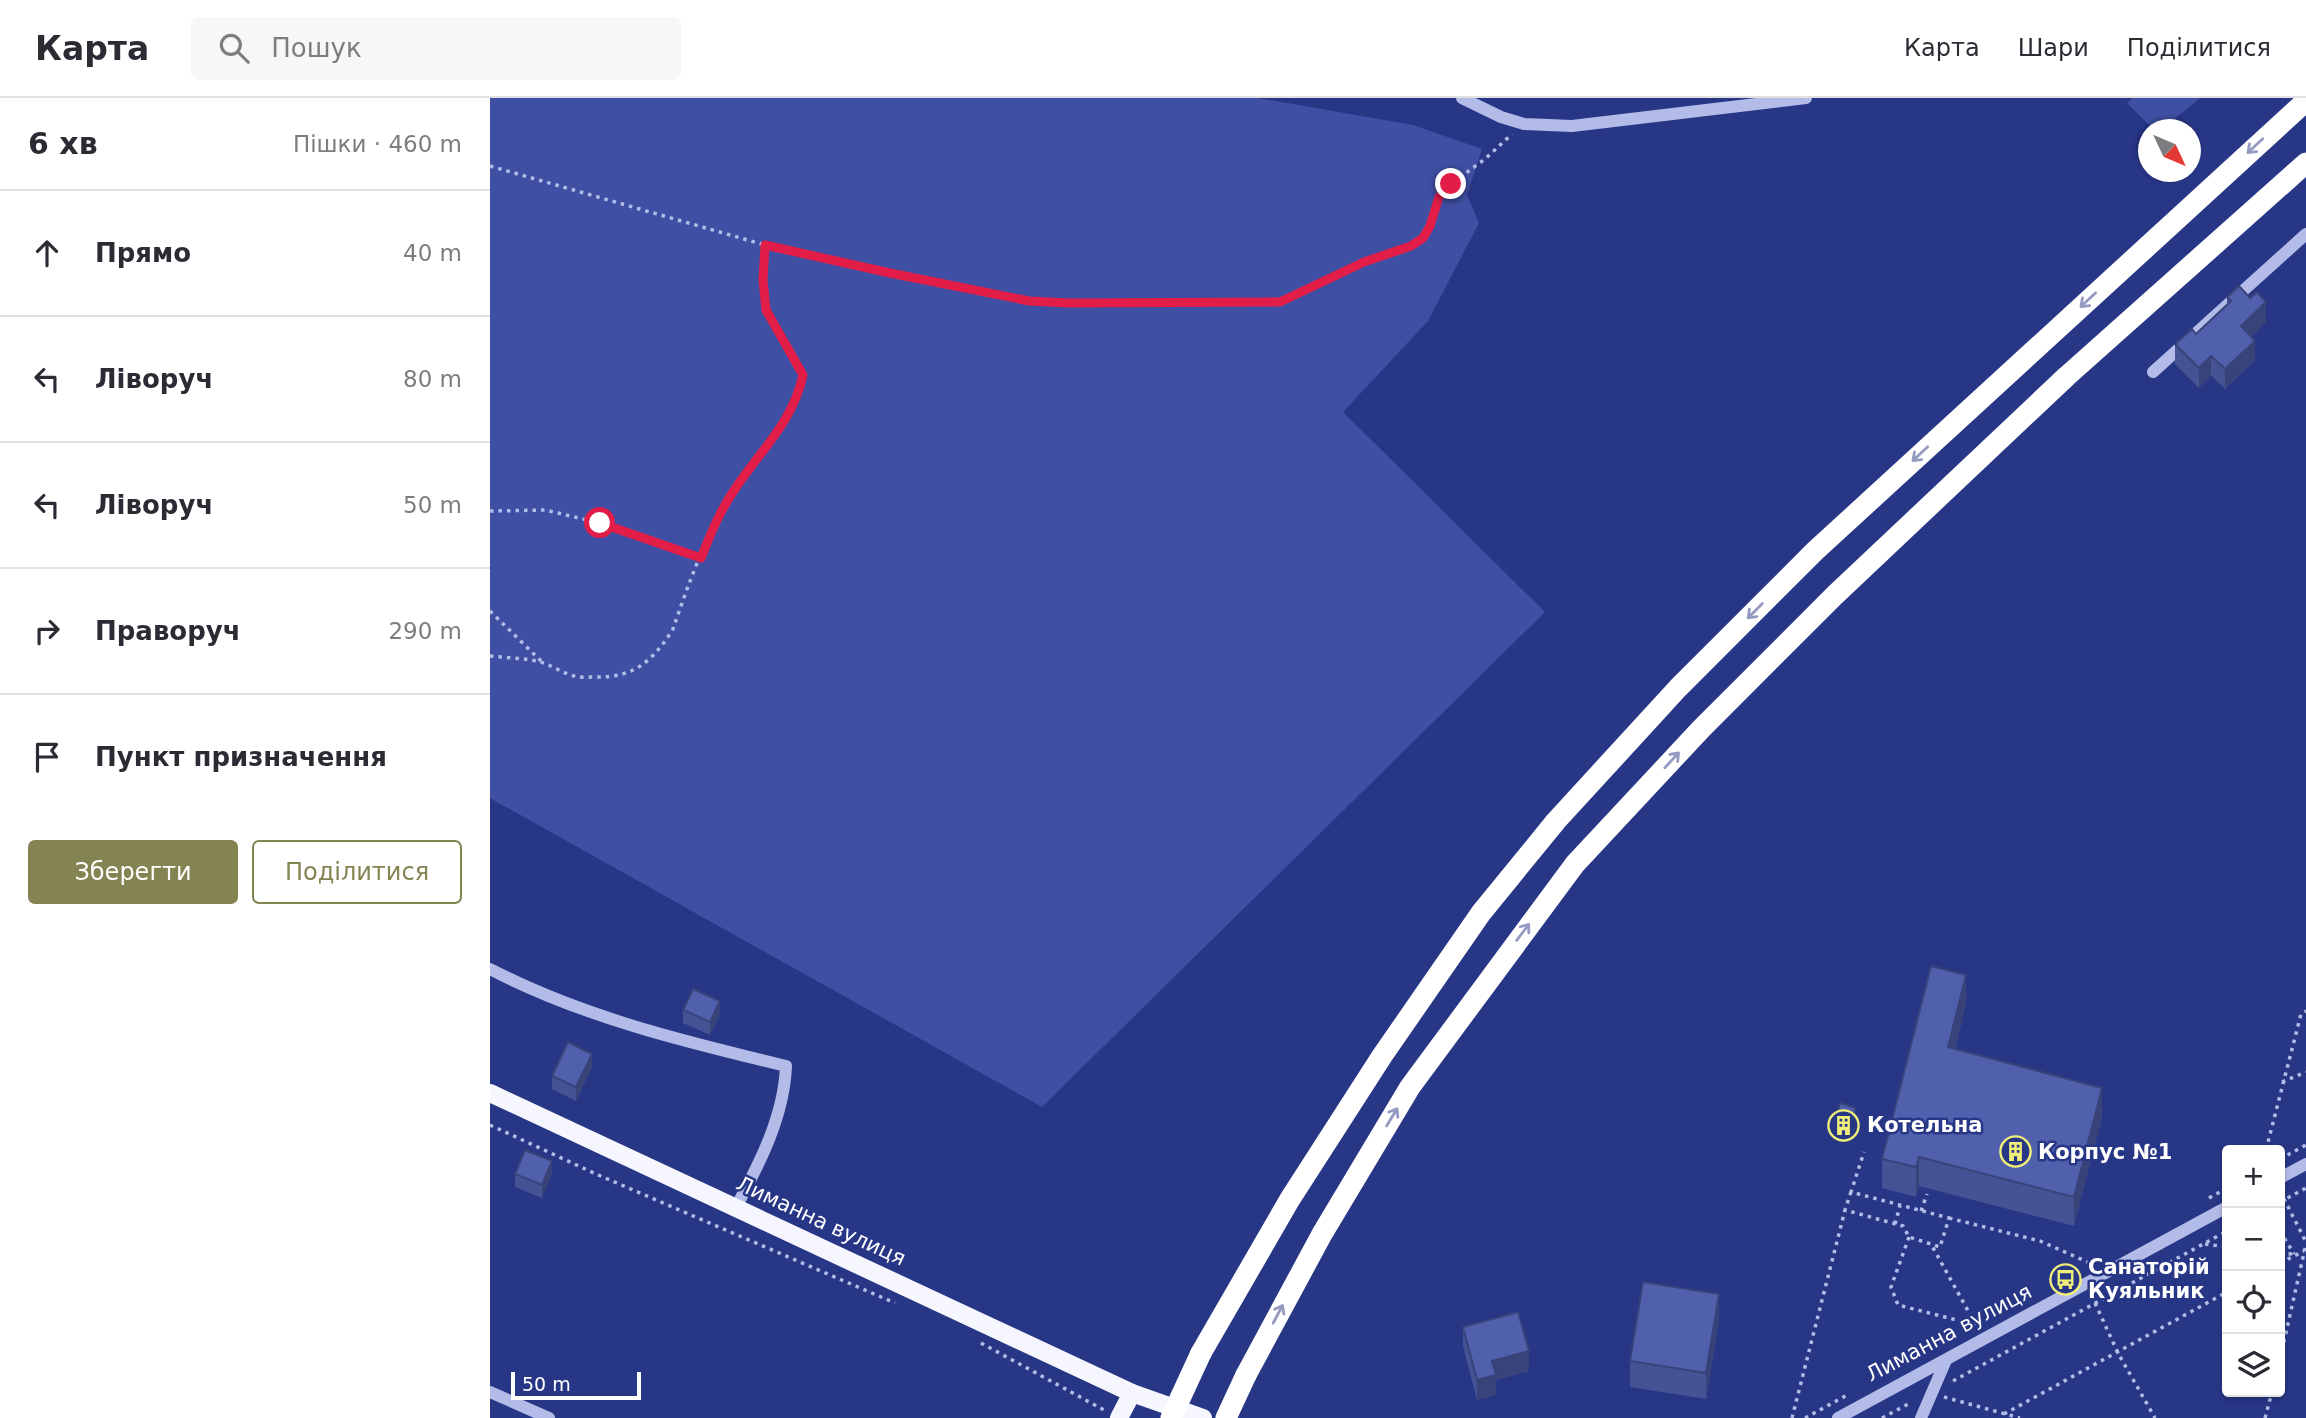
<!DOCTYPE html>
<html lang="uk">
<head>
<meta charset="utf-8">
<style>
	body { margin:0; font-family:"DejaVu Sans",sans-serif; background:#f7f7f7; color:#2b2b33 }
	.controls { position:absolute; right:21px; bottom:21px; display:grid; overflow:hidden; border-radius:7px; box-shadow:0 2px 5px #0004 }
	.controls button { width:63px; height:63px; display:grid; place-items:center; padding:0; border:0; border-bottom:2px solid #e1e1e2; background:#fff; color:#2b2b33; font:35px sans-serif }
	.compass { position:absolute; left:1648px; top:21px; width:63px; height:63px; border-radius:50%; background:#fff; box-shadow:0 2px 5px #0004; rotate:134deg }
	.scale { position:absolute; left:21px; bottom:18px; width:130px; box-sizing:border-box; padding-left:7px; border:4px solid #fff; border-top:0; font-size:19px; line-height:24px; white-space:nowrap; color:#fff; -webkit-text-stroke:5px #283686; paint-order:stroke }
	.stop { position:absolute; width:21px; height:21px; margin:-16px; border:5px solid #e11d48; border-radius:50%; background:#fff }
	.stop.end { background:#e11d48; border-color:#fff; box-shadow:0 2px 7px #0008 }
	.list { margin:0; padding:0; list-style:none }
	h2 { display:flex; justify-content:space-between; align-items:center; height:91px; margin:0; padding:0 28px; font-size:30px }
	h2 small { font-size:23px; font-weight:400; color:#7c7c81 }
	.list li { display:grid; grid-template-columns:46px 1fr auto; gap:21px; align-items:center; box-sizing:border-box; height:126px; padding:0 28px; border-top:2px solid #e1e1e2 }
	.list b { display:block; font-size:26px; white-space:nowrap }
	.list em { font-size:23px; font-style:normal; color:#7c7c81 }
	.actions { display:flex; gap:14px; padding:21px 28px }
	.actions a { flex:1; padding:16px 0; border:2px solid #848352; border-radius:7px; text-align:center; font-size:24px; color:#848352 }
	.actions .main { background:#848352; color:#fff }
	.icon { flex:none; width:38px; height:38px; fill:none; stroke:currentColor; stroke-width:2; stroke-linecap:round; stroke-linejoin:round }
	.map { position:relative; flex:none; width:1816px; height:1320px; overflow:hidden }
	header { display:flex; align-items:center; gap:42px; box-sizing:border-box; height:98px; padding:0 35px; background:#fff; border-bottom:2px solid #e1e1e2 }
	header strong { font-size:33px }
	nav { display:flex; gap:38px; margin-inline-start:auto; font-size:24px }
	.search { width:490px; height:63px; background:#f7f7f7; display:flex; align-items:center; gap:18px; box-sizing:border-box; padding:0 24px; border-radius:7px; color:#7c7c81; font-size:26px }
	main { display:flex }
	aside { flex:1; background:#fff }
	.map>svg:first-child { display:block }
	.green { fill:#3f50a4 }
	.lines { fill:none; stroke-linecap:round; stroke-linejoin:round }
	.path { stroke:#b3bce8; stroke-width:3.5; stroke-dasharray:3.5 5; stroke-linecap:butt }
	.minor { stroke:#b3bce8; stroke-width:12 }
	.major { stroke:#f5f6fe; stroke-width:18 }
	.highway { stroke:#fff; stroke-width:21 }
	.highway-bridge { stroke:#fff; stroke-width:21 }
	.wall { fill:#455395 }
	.shaded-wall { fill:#384379 }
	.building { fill:#5060ad; stroke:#384379; stroke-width:2 }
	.oneway { stroke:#949ac2 }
	.route { stroke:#e11d48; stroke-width:9 }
	.labels { text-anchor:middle; stroke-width:5; stroke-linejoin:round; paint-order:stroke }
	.poi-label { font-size:21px; font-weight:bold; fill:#fff; stroke:#283686; text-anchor:start }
	.street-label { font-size:21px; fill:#fff; stroke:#283686 }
</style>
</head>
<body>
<header>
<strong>Карта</strong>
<div class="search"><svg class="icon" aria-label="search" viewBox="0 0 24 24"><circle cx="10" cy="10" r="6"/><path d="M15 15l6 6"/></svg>Пошук</div>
<nav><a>Карта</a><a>Шари</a><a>Поділитися</a></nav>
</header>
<main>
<aside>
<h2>6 хв<small>Пішки · 460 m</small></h2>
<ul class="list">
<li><svg class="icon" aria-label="ahead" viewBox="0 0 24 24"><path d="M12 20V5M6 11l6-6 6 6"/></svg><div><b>Прямо</b></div><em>40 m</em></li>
<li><svg class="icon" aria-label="left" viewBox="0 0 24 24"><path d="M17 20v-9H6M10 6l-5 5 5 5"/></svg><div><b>Ліворуч</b></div><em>80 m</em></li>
<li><svg class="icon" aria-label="left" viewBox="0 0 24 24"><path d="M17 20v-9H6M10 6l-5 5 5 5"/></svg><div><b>Ліворуч</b></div><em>50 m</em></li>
<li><svg class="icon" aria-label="right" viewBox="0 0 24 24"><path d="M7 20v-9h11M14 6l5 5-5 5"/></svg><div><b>Праворуч</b></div><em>290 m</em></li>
<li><svg class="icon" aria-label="arrive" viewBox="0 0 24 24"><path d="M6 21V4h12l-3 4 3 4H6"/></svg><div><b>Пункт призначення</b></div></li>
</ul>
<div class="actions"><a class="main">Зберегти</a><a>Поділитися</a></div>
</aside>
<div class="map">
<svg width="1816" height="1320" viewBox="0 0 1816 1320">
	<rect width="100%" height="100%" fill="#283686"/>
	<g class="green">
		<path d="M0,0H768L923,27L992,51L977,97L989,125L938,223L853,314L1055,514L552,1009L0,700Z"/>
		<path d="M1643,0H1710L1671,32L1663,31L1637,5Z"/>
	</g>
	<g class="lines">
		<g class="path">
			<path d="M0,68L275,147L399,175L539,203L579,206L790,204L874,164L921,148L933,140L940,128L949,99L961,86L995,61L1022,36"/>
			<path d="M0,413L55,412L110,425L211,460"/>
			<path d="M0,513L52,564"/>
			<path d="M0,558C18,560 37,560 54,565C64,569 73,575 84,578C90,580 98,579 105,579C144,580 163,563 183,531C199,484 217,434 244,392C270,351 302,327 313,277L276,212L273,182L275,147"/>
			<path d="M1792,984L1816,974"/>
			<path d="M0,1027L106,1076L405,1205"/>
			<path d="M1776,1052L1811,916L1816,913"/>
			<path d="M1790,1061L1816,1047"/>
			<path d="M1790,1093L1816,1144"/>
			<path d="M1361,1094L1355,1112L1413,1128L1419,1139L1450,1149L1459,1120L1361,1094L1374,1054"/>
			<path d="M1719,1100L1737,1090"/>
			<path d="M1790,1104L1816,1090"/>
			<path d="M1431,1113L1437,1096"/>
			<path d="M1459,1120L1550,1143L1602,1166"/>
			<path d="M1405,1126L1410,1108"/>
			<path d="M1790,1133L1804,1156"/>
			<path d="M1419,1139L1401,1189L1408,1207L1486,1227L1442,1148"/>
			<path d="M1715,1146L1737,1149"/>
			<path d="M1790,1155L1802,1156"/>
			<path d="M1790,1165L1814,1153"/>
			<path d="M1605,1205L1628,1255L1665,1320"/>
			<path d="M491,1245L614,1312"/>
			<path d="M1790,1261L1816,1146"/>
			<path d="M1463,1283L1737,1133"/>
			<path d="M1454,1299L1530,1320"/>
			<path d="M1514,1316L1737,1194"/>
			<path d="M1302,1320L1355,1112"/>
			<path d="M1315,1320L1359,1296"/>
			<path d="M1392,1320L1422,1304"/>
			<path d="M1775,1320L1782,1294"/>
		</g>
		<g class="minor">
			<path d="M972,0L1011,19L1034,26L1082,28L1316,0"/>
			<path d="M1663,274L1816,136"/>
			<path d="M0,871C92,919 196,944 296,968C294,1018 270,1065 246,1109"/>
			<path d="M1790,1080L1816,1066"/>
			<path d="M0,1294L59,1320"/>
			<path d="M1348,1320L1737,1109"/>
			<path d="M1431,1320L1456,1262"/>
		</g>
		<g class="major">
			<path d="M0,995L642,1295L713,1320"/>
			<path d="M629,1320L642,1295"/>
		</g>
		<g class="highway">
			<path d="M711,1255L800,1101L892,958L991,815L1066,723L1188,590L1325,453L1816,3"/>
			<path d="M756,1277L832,1136L920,989L1085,766L1211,631L1345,497L1577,278L1816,65"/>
		</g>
		<g class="highway-bridge">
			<path d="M681,1320L711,1255"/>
			<path d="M736,1320L756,1277"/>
		</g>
	</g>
	<g class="wall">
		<path d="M1737,199L1776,224L1761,239L1765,262L1735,291L1721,277L1709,290L1685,266V246L1706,236L1737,206Z"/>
		<path d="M1476,906L1465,951L1612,1019L1584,1128L1429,1088L1426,1099L1392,1090V1061Z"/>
		<path d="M193,912L230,916L220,937L193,925Z"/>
		<path d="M102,969L86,1003L62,991V978Z"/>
		<path d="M1366,1017L1358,1042L1342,1037V1031Z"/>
		<path d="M25,1076H62L52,1100L25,1089Z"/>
		<path d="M1229,1222L1216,1301L1140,1289V1263Z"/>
		<path d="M973,1229L1039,1273L1006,1282V1297L987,1302L973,1248Z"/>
	</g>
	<g class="shaded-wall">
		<path d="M1776,204V224L1751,248V228Z"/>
		<path d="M1765,243V262L1735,291V271Z"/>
		<path d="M1721,258V277L1709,290V270Z"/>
		<path d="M1476,877V906L1458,979V949Z"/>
		<path d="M230,903V916L220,937V924Z"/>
		<path d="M102,956V969L86,1003V989Z"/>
		<path d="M1612,990V1019L1584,1128V1099Z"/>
		<path d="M1366,1010V1017L1358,1042V1036Z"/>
		<path d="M1429,1059V1088L1426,1099V1069Z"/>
		<path d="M62,1063V1076L52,1100V1087Z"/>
		<path d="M1229,1196V1222L1216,1301V1275Z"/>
		<path d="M1039,1253V1273L1006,1282V1297L987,1302V1282L1002,1263Z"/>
	</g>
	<g class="building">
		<path d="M1749,188L1760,200L1767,194L1776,204L1751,228L1765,243L1735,271L1721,258L1709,270L1685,246L1702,231L1706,236L1741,203L1737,199Z"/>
		<path d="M1441,868L1476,877L1458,949L1612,990L1584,1099L1429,1059L1426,1069L1392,1061Z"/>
		<path d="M203,891L230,903L220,924L193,912Z"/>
		<path d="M78,944L102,956L86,989L62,978Z"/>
		<path d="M1350,1005L1366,1010L1358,1036L1342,1031Z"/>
		<path d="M35,1052L62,1063L52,1087L25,1076Z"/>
		<path d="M1153,1184L1229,1196L1216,1275L1140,1263Z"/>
		<path d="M1028,1214L1039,1253L1002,1263L1006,1277L987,1282L973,1229Z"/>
	</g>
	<defs><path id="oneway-shaft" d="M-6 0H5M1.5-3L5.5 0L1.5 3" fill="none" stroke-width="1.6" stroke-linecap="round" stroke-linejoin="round" transform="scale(1.75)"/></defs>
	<g class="oneway">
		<use href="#oneway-shaft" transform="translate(1765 48) rotate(137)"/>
		<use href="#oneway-shaft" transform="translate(1598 202) rotate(137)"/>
		<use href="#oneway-shaft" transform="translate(1430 356) rotate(137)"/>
		<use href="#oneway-shaft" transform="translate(1265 513) rotate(135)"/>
		<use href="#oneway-shaft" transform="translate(1182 662) rotate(-47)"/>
		<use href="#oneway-shaft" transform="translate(1033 834) rotate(-53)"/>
		<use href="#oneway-shaft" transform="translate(902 1019) rotate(-59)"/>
		<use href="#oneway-shaft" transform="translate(788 1216) rotate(-62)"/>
	</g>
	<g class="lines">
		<path class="route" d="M110,425L211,460C221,435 231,410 247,388C273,350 303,323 313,277L276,212L273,182L275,147L400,175L539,203L579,205L790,204L874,164L921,148L933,140L940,128L949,99L961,86"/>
	</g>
	<defs>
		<symbol id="building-ring" viewBox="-11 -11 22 22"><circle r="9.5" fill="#283686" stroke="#f0ef79" stroke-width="1.5"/><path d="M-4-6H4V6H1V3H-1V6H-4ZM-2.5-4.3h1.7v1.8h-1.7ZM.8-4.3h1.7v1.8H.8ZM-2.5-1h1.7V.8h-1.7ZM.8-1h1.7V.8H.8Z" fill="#f0ef79"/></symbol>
		<symbol id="bus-ring" viewBox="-11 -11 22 22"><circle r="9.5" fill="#283686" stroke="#f0ef79" stroke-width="1.5"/><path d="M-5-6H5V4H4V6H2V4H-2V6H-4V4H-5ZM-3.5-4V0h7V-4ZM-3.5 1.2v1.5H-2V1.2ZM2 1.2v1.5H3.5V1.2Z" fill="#f0ef79"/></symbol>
	</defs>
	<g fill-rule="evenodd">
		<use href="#building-ring" x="1336" y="1010" width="35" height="35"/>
		<use href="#building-ring" x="1508" y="1036" width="35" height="35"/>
		<use href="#bus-ring" x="1558" y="1164" width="35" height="35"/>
	</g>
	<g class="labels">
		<g class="poi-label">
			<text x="1377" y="1034">Котельна</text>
			<text x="1548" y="1061">Корпус №1</text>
			<text x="1598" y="1176">Санаторій<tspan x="1598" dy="24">Куяльник</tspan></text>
		</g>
		<g class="street-label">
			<text transform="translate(331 1123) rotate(25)" y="7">Лиманна вулиця</text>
			<text transform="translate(1459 1235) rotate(-28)" y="7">Лиманна вулиця</text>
		</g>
	</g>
</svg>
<div class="controls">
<button>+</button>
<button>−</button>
<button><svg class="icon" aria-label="locate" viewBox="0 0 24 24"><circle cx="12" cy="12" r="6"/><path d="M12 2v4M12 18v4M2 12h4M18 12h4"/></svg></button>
<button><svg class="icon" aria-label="layers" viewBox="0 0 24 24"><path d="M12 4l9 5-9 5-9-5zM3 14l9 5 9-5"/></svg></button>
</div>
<svg class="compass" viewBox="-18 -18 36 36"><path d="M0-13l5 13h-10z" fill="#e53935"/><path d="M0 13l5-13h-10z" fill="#7c7c81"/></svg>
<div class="scale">50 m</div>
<div class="stop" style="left:110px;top:425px"></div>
<div class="stop end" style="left:961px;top:86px"></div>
</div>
</main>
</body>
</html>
